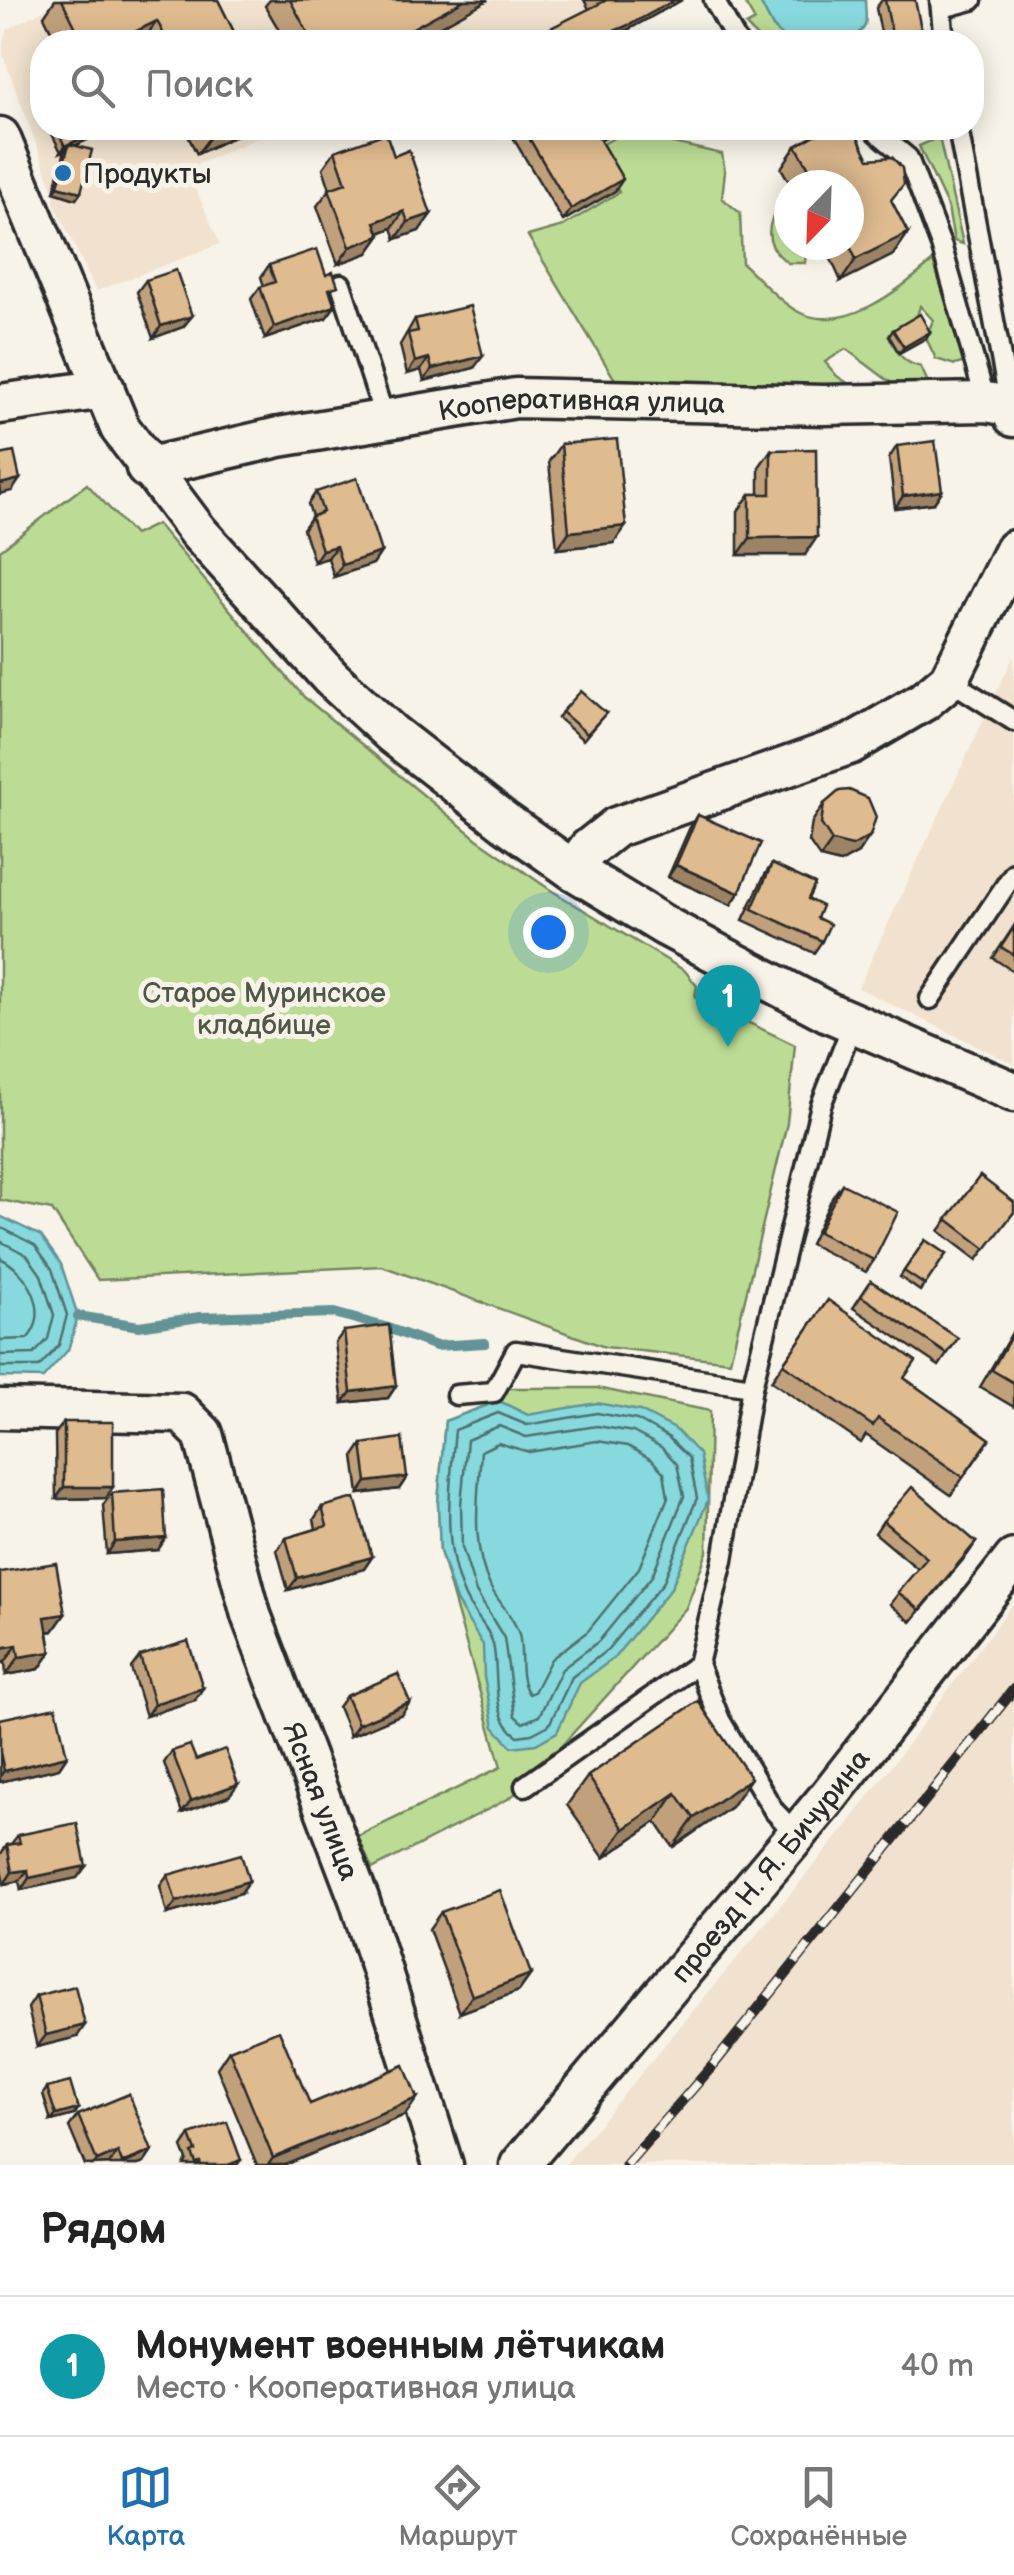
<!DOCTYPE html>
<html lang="ru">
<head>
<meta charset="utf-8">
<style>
	body { margin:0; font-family:"Balsamiq Sans",sans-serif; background:#f6f6f6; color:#222 }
	.compass { position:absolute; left:774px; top:170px; width:90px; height:90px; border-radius:50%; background:#fff; box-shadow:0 5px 25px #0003; rotate:203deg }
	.you { position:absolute; left:548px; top:932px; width:35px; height:35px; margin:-25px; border:8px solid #fff; border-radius:50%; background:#1a73e8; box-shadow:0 0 0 15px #1a73e833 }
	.badge { display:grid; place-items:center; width:65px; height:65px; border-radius:50%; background:#1f6fb2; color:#fff; font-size:32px; font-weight:700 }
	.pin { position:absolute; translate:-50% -82px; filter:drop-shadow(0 2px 5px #0008) }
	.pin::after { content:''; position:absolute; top:52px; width:35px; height:30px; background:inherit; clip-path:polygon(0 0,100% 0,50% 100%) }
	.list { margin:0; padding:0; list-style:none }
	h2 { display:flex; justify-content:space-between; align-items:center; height:130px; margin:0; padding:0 40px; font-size:42px }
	h2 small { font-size:32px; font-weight:400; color:#767676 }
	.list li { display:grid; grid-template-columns:65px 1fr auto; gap:30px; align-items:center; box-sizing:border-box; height:140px; padding:0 40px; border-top:2px solid #e0e0e0 }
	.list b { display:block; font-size:38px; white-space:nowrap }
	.list p { margin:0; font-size:32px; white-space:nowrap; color:#767676 }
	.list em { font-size:32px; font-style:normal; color:#767676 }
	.icon { flex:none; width:55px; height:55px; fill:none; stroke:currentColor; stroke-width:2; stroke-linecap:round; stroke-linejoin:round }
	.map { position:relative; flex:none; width:1014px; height:2165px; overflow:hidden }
	.search { position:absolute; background:#fff; box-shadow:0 5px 25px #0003; left:30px; right:30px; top:30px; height:110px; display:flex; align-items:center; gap:25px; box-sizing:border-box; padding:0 35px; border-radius:40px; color:#767676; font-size:38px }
	.sheet { height:270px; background:#fff }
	nav { display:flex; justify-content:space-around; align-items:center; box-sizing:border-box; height:140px; border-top:2px solid #e0e0e0; background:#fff; font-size:28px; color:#767676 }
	nav a { display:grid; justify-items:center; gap:5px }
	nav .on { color:#1f6fb2 }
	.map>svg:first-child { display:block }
	.built { fill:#f0e2ce }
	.green { fill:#bcdc95; stroke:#748460; stroke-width:2.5 }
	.water { fill:#87d9dd; stroke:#629396; stroke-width:2.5 }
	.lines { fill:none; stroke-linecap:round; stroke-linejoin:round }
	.shore { stroke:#507172; stroke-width:2.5 }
	.stream { stroke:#629396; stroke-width:10 }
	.lane-casing { stroke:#2b2b2b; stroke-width:25 }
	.street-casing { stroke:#2b2b2b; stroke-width:45 }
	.lane { stroke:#f7f3e8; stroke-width:18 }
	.street { stroke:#f7f3e8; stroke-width:38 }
	.rail-casing { stroke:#2b2b2b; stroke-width:11 }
	.rail { stroke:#f7f3e8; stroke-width:8; stroke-dasharray:22; stroke-linecap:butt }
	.wall { fill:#c0a17c; stroke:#2b2b2b; stroke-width:2.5 }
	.shaded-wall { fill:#9c8365; stroke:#2b2b2b; stroke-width:2.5 }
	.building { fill:#dfbb90; stroke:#2b2b2b; stroke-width:2.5 }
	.poi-dot { fill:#1f6fb2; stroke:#f7f3e8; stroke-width:4 }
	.labels { text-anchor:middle; stroke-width:10; stroke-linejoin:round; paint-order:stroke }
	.poi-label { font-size:28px; fill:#2b2b2b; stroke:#f7f3e8; text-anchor:start }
	.street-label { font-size:28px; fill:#2b2b2b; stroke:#f7f3e8 }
	.park-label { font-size:28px; fill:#4f5746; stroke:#f7f3e8 }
</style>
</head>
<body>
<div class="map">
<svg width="1014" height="2165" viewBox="0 0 1014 2165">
	<rect width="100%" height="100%" fill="#f7f3e8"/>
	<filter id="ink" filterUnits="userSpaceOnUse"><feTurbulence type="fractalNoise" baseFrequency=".01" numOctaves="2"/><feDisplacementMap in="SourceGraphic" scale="20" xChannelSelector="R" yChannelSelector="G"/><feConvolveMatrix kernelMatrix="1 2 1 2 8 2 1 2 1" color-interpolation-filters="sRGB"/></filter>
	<g filter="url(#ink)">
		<g class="built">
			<path d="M62,0H620L533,42H42V128H280L187,169L220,244L96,291L54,203V192L3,55V42L8,29Z"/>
			<path d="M1014,655V1064L858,988Z"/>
			<path d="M1014,1602V2165H565L846,1827Z"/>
		</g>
		<g class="green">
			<path d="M743,0H759L773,27L788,42H762L746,26L755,21Z"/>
			<path d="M632,128L660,140L722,154L725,171L722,198L740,213L742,263C759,278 776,299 795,310C841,338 901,289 933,261L966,362L955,365L936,359L926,338L933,320L920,306L916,320L889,336C897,352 902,363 921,367L930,387L898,388L846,349L825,362L837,376L855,388H620L528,236L563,226L619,192L594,149Z"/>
			<path d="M939,137L963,244L954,241L948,208L919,146Z"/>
			<path d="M789,202V245H799L806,250L805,263H788C768,248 764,232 776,210Z"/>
			<path d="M87,484L134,535L157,524L304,697L477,839L549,889L685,971L697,986L695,997L795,1045L787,1123L730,1361L605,1347L382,1266L98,1280L52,1210L0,1200V550Z"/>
			<path d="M508,1388H597L710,1411L707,1552L686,1608L525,1786L508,1799L372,1869L358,1836L501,1767L440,1551L438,1503L445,1421L499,1401Z"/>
		</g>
		<g class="water">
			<path d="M759,0H865C865,7 867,18 865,25C859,44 805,43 788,42L773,27Z"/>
			<path d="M0,1216L41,1236L61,1264L78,1316L68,1350L43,1378L0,1377Z"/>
			<path d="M499,1401L528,1415L597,1403L640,1411L675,1429L699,1454L708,1500L671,1588L614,1658L580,1683L557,1732L536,1744L512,1747L494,1727L484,1677L483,1645L456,1601L440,1551L438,1503L445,1421Z"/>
		</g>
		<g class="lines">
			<g class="shore">
				<path d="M0,1227L35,1245L52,1269L67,1315L59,1345L39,1367H0"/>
				<path d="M0,1241L27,1255L41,1275L54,1315L48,1339L34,1354L0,1355"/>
				<path d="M0,1258C28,1271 52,1313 27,1339L0,1340"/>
				<path d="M498,1413L527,1425L597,1413L637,1420L668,1437L689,1458L697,1498L663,1583L607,1650L572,1677L549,1725L532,1734L518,1736C489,1717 500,1674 493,1644C489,1627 472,1613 465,1597C441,1544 450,1487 455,1430Z"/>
				<path d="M499,1426L526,1437L597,1426L633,1432L661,1447L677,1464L684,1496L652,1576L599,1641L562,1669L539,1716L523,1723L515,1716L504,1638L476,1592L462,1547L461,1504L467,1440Z"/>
				<path d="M597,1441L628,1446L652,1460L664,1473L668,1497L639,1568L588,1631L551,1659L534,1692L529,1694C517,1677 524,1654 519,1634C514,1617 499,1603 491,1588C470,1544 478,1498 481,1451L498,1443L529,1452Z"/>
			</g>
			<path class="stream" d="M78,1316L139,1326L200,1317L334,1313L385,1327L436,1346L485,1343"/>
			<defs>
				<g id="lane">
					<path d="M714,0L737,42"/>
					<path d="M940,0L944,42"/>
					<path d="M942,8L972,0"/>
					<path d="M872,128L908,158L942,248L986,402"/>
					<path d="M958,128L1010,406"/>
					<path d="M341,284L385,419"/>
					<path d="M949,680L1014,721"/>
					<path d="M930,999L1014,873"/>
					<path d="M456,1395L494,1392L516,1351L752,1387"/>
					<path d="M525,1786L698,1664"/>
					<path d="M797,1835L774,1811L720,1720L698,1664L723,1560L752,1387L821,1105L853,1023"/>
				</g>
				<g id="street">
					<path d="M0,137L120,428L198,532L331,678L392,734L505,822L573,870L665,926L828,1012L1014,1092"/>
					<path d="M0,404L105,389"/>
					<path id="s1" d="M146,468L279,437L516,398L823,405L986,402L1010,406L1014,417"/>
					<path d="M573,870L588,849L616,827L851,744L924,701L949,680L1014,550"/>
					<path id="s2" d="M0,1409L182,1413L203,1434L251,1615L359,1899L443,2165"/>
					<path id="s3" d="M520,2165L825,1801L1014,1559"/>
				</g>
			</defs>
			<use href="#lane" class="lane-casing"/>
			<use href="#street" class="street-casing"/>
			<use href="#lane" class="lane"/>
			<use href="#street" class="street"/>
			<defs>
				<path id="rail" d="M626,2165L714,2064L1014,1689"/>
			</defs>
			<use href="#rail" class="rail-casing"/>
			<use href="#rail" class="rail"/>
		</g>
		<g class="wall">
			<path d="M55,0H218L239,42H57L44,16Z"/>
			<path d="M270,0H488L411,42H286L265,6Z"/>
			<path d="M584,0H682L627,30L598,42H523L589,9Z"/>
			<path d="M882,0H885L921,29L913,41L903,42H883L876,8Z"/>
			<path d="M54,128H112L74,146L81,192L76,199L54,192L65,150L61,152L51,132Z"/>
			<path d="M184,128H251L197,154Z"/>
			<path d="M507,128H624L600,141L615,191L563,221Z"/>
			<path d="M796,146L892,202L908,233L893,255L841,281L826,248L806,250L802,245H849V185H791L781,168Z"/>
			<path d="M335,151L394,156L431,214L419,231L396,239L392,228L379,233L380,236L368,253L338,264L317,206L330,189L323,168Z"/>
			<path d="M269,265L326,275L335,306L326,318L265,339L251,299L260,287L264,286L261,277Z"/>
			<path d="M146,280L192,316L183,327L153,338L137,292Z"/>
			<path d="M415,319L474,368L424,381L421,370L407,374L400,345Z"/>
			<path d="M893,330L930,332L926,338L899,353L889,336Z"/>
			<path d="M561,444L614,543L557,549L549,461Z"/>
			<path d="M897,446L942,491L934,503L895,508L889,458Z"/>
			<path d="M771,450L805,555H738V511L750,494H759V467Z"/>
			<path d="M316,492L381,552L373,564L334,577L328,558L314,562L303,529L312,516L308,504Z"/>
			<path d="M562,712L606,713L583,740L558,718Z"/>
			<path d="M824,804L858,853L840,863L820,858L809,842L812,822Z"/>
			<path d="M698,815L739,893L731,905L668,877L690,827Z"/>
			<path d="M772,864L808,899L817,918L822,941L814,953L743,920L764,876Z"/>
			<path d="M1014,926V972L993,958Z"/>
			<path d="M980,1176L1014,1212L977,1260L939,1231Z"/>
			<path d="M842,1184L874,1260L866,1272L810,1244L833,1196Z"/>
			<path d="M925,1240L946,1254L920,1291L900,1277Z"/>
			<path d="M871,1281L958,1338L939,1366L853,1308Z"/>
			<path d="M828,1300L904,1378L990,1439L951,1495L866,1435L861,1443L771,1381Z"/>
			<path d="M1014,1329V1407L980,1387Z"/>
			<path d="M344,1331L396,1386L388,1398L343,1403L335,1343Z"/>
			<path d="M64,1422L105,1498L56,1499L55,1434Z"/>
			<path d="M362,1444L407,1477L399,1489L359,1494L354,1456Z"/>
			<path d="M112,1493L158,1550L107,1554L103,1505Z"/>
			<path d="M322,1507L372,1557L364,1569L288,1590L277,1550L286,1538L316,1529L314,1519Z"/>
			<path d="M883,1521L976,1542L911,1622L890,1604L918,1569L875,1533Z"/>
			<path d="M0,1572L65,1614L53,1631L48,1632L51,1652L39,1669L6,1675L5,1662L0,1663Z"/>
			<path d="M140,1656L195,1700L146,1716L131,1668Z"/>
			<path d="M346,1696L402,1714L350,1736L338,1707Z"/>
			<path d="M698,1701L731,1807L673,1847L656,1822L604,1858L567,1805L588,1776Z"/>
			<path d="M0,1719L67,1756L59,1768L0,1782Z"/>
			<path d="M172,1751L196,1760L229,1796L182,1813L164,1763Z"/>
			<path d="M18,1835L86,1866L77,1878L21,1890L19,1881L4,1884L0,1865V1855L7,1845L11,1844Z"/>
			<path d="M168,1875L241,1893L167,1914L160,1886Z"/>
			<path d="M441,1912L531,1974L519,1991L460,2013L429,1929Z"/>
			<path d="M36,1996L77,2037L37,2047L28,2008Z"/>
			<path d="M229,2050L310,2104L417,2098L405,2115L285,2165H257L217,2068Z"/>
			<path d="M47,2088L78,2109L74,2115L51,2121L43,2094Z"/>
			<path d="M78,2115L152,2151L144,2163L138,2165H110L109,2164L85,2165L69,2127Z"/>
			<path d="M190,2135L241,2160L237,2165H184L187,2160L182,2147Z"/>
		</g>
		<g class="shaded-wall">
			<path d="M464,0H488L411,42H387Z"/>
			<path d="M675,0H682L627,30L598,42H588Z"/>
			<path d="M157,21L142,42H114Z"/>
			<path d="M921,29L913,41L887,42L892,34Z"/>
			<path d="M104,128H112L68,149L69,144L65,150L61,152L65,146Z"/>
			<path d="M223,128H251L197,154L213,133Z"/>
			<path d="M611,128H624L589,147L597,135Z"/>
			<path d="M648,128H674L703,131L699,137L692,140Z"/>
			<path d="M623,179L615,191L563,221L571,209Z"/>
			<path d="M58,186L81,192L76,199L54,192Z"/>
			<path d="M404,211L392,228L363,239L375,222Z"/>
			<path d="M431,214L419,231L396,239L408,222Z"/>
			<path d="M908,233L893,255L841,281L856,259Z"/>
			<path d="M380,236L368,253L338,264L350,247Z"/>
			<path d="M810,245H828L826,248L806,250Z"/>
			<path d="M335,306L326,318L265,339L274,327Z"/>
			<path d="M192,316L183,327L153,338L161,326Z"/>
			<path d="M930,332L926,338L899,353L904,347Z"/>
			<path d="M483,356L474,368L424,381L432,369Z"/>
			<path d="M429,358L421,370L407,374L415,362Z"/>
			<path d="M20,479L12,491L0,494V484Z"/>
			<path d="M942,491L934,503L895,508L903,496Z"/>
			<path d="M626,526L614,543L557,549L569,532Z"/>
			<path d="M817,537L805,555H738L750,538Z"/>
			<path d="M336,546L328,558L314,562L322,550Z"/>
			<path d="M381,552L373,564L334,577L342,565Z"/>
			<path d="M870,836L858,853L840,863L820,858L832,841Z"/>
			<path d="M676,865L739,893L731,905L668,877Z"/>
			<path d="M396,1386L388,1398L343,1403L351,1392Z"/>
			<path d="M407,1477L399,1489L359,1494L367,1482Z"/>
			<path d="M64,1487H113L105,1498L56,1499Z"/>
			<path d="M166,1538L158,1550L107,1554L115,1542Z"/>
			<path d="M976,1542L968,1554L911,1622L920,1610Z"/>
			<path d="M372,1557L364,1569L288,1590L297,1578Z"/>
			<path d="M65,1614L53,1631L33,1634L45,1617Z"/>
			<path d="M17,1645L5,1662L0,1663V1648Z"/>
			<path d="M51,1652L39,1669L6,1675L19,1657Z"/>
			<path d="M203,1688L195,1700L146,1716L154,1704Z"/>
			<path d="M410,1702L402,1714L350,1736L358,1724Z"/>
			<path d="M67,1756L59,1768L0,1782V1776L4,1771Z"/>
			<path d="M751,1778L731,1807L673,1847L694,1818Z"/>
			<path d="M238,1784L229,1796L182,1813L191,1801Z"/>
			<path d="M676,1793L656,1822L604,1858L624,1829Z"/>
			<path d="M86,1866L77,1878L21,1890L29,1878Z"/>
			<path d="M28,1870L19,1881L4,1884L12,1872Z"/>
			<path d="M249,1881L241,1893L167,1914L176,1902Z"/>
			<path d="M531,1974L519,1991L460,2013L472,1996Z"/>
			<path d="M85,2025L77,2037L37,2047L46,2035Z"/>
			<path d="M417,2098L405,2115L285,2165H268L273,2158Z"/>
			<path d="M78,2109L74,2115L51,2121L56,2115Z"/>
			<path d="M152,2151L144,2163L138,2165H121Z"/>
			<path d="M118,2152L109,2164L93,2165L97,2161Z"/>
		</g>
		<g class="building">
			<path d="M62,0H218L239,42H168L157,21L114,42H83Z"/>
			<path d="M290,0H464L387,42H313Z"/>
			<path d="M607,0H675L631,24L588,42H523Z"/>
			<path d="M885,0H915L921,29L892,34Z"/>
			<path d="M619,37L643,42H610Z"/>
			<path d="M56,128H104L65,146Z"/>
			<path d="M210,128H223L213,133Z"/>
			<path d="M523,128H611L597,135L623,179L571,209Z"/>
			<path d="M674,128H704L703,131L696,134Z"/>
			<path d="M827,128H853L869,159L892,157L902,168L904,184L891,200L908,233L856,259L849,244V185H819L796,146Z"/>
			<path d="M386,133L394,156L409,150L431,214L408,222L404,211L375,222L380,236L350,247L329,189L346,183L335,151Z"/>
			<path d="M69,144L92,150L81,192L58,186Z"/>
			<path d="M317,249L326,275L333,272L338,286L329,289L335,306L274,327L260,287L275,282L269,265Z"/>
			<path d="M176,270L192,316L161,326L146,280Z"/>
			<path d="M470,306L483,356L432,369L429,358L415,362L408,333L418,331L415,319Z"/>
			<path d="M920,314L930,332L904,347L893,330Z"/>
			<path d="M617,439L626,526L569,532L561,444Z"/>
			<path d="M935,441L942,491L903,496L897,446Z"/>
			<path d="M816,449L817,537L750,538V494H771V450Z"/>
			<path d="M14,452L20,479L0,484V455Z"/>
			<path d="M357,478L381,552L342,565L336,546L322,550L311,517L323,512L316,492Z"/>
			<path d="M581,691L606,713L587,734L562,712Z"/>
			<path d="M849,790L868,798L876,817L870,836L852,846L832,841L821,824L824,804L839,791Z"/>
			<path d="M698,815L761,843L739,893L676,865Z"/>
			<path d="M772,864L815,884L808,899L822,906L817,918L830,924L822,941L752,909Z"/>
			<path d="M1014,927V955L1001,947Z"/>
			<path d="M980,1176L1014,1202V1212L986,1249L947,1219Z"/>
			<path d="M842,1184L898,1212L874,1260L818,1232Z"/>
			<path d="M925,1240L946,1254L925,1285L904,1271Z"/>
			<path d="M871,1281L958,1338L947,1354L861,1296Z"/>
			<path d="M828,1300L916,1361L904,1378L990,1439L963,1477L878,1418L873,1426L783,1364Z"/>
			<path d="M389,1325L396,1386L351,1392L344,1331Z"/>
			<path d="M1014,1331V1383L992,1370Z"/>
			<rect x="64" y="1422" width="49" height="65"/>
			<path d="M402,1438L407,1477L367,1482L362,1444Z"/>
			<path d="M912,1487L976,1542L920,1610L898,1592L927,1558L883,1521Z"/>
			<path d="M163,1489L166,1538L115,1542L112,1493Z"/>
			<path d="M355,1498L372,1557L297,1578L286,1538L327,1526L322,1507Z"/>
			<path d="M56,1563L65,1614L45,1617L51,1652L19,1657L17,1645L0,1648V1572Z"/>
			<path d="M188,1641L203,1688L154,1704L140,1656Z"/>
			<path d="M398,1674L410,1702L358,1724L346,1696Z"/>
			<path d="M698,1701L751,1778L694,1818L676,1793L624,1829L588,1776Z"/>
			<path d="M56,1707L67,1756L4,1771L0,1752V1719Z"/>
			<path d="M190,1745L196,1760L225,1749L238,1784L191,1801L172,1751Z"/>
			<path d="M77,1823L86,1866L29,1878L28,1870L12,1872L7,1845L20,1843L18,1835Z"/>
			<path d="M241,1854L249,1881L176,1902L168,1875Z"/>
			<path d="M500,1890L531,1974L472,1996L441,1912Z"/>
			<path d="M75,1986L85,2025L46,2035L36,1996Z"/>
			<path d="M279,2030L310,2104L404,2065L417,2098L273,2158L229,2050Z"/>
			<path d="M70,2082L78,2109L56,2115L47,2088Z"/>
			<path d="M129,2094L152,2151L122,2163L118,2152L97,2161L78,2115Z"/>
			<path d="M227,2122L241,2160L228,2165H201L200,2162L196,2163L192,2153L196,2151L190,2135Z"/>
		</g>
	</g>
	<circle class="poi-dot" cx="63" cy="173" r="10"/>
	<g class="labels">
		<g class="poi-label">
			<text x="83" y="183">Продукты</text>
		</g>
		<g class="street-label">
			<text dy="10" stroke="none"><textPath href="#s1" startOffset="442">Кооперативная улица</textPath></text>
			<text dy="10" stroke="none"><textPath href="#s2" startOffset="598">Ясная улица</textPath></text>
			<text dy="10" stroke="none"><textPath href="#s3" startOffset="390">проезд Н. Я. Бичурина</textPath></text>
		</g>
		<g class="park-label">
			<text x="264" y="1002">Старое Муринское<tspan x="264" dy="32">кладбище</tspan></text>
		</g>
	</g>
</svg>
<svg class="compass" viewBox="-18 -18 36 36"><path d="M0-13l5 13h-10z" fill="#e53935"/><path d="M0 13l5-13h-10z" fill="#767676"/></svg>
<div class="you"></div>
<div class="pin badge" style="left:728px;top:1047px;background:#0f9aa8">1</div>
<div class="search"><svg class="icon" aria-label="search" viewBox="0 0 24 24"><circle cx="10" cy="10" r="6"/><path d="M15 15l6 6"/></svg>Поиск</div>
</div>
<section class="sheet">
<h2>Рядом<small></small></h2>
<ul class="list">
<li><span class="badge" style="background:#0f9aa8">1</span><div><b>Монумент военным лётчикам</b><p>Место · Кооперативная улица</p></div><em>40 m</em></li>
</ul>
</section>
<nav>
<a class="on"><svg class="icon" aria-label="map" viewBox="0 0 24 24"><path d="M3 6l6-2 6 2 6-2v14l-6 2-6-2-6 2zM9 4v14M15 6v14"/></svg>Карта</a>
<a><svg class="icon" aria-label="directions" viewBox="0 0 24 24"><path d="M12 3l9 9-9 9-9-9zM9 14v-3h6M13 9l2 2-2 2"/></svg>Маршрут</a>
<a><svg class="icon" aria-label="saved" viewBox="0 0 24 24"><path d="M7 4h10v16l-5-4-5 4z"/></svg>Сохранённые</a>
</nav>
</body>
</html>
